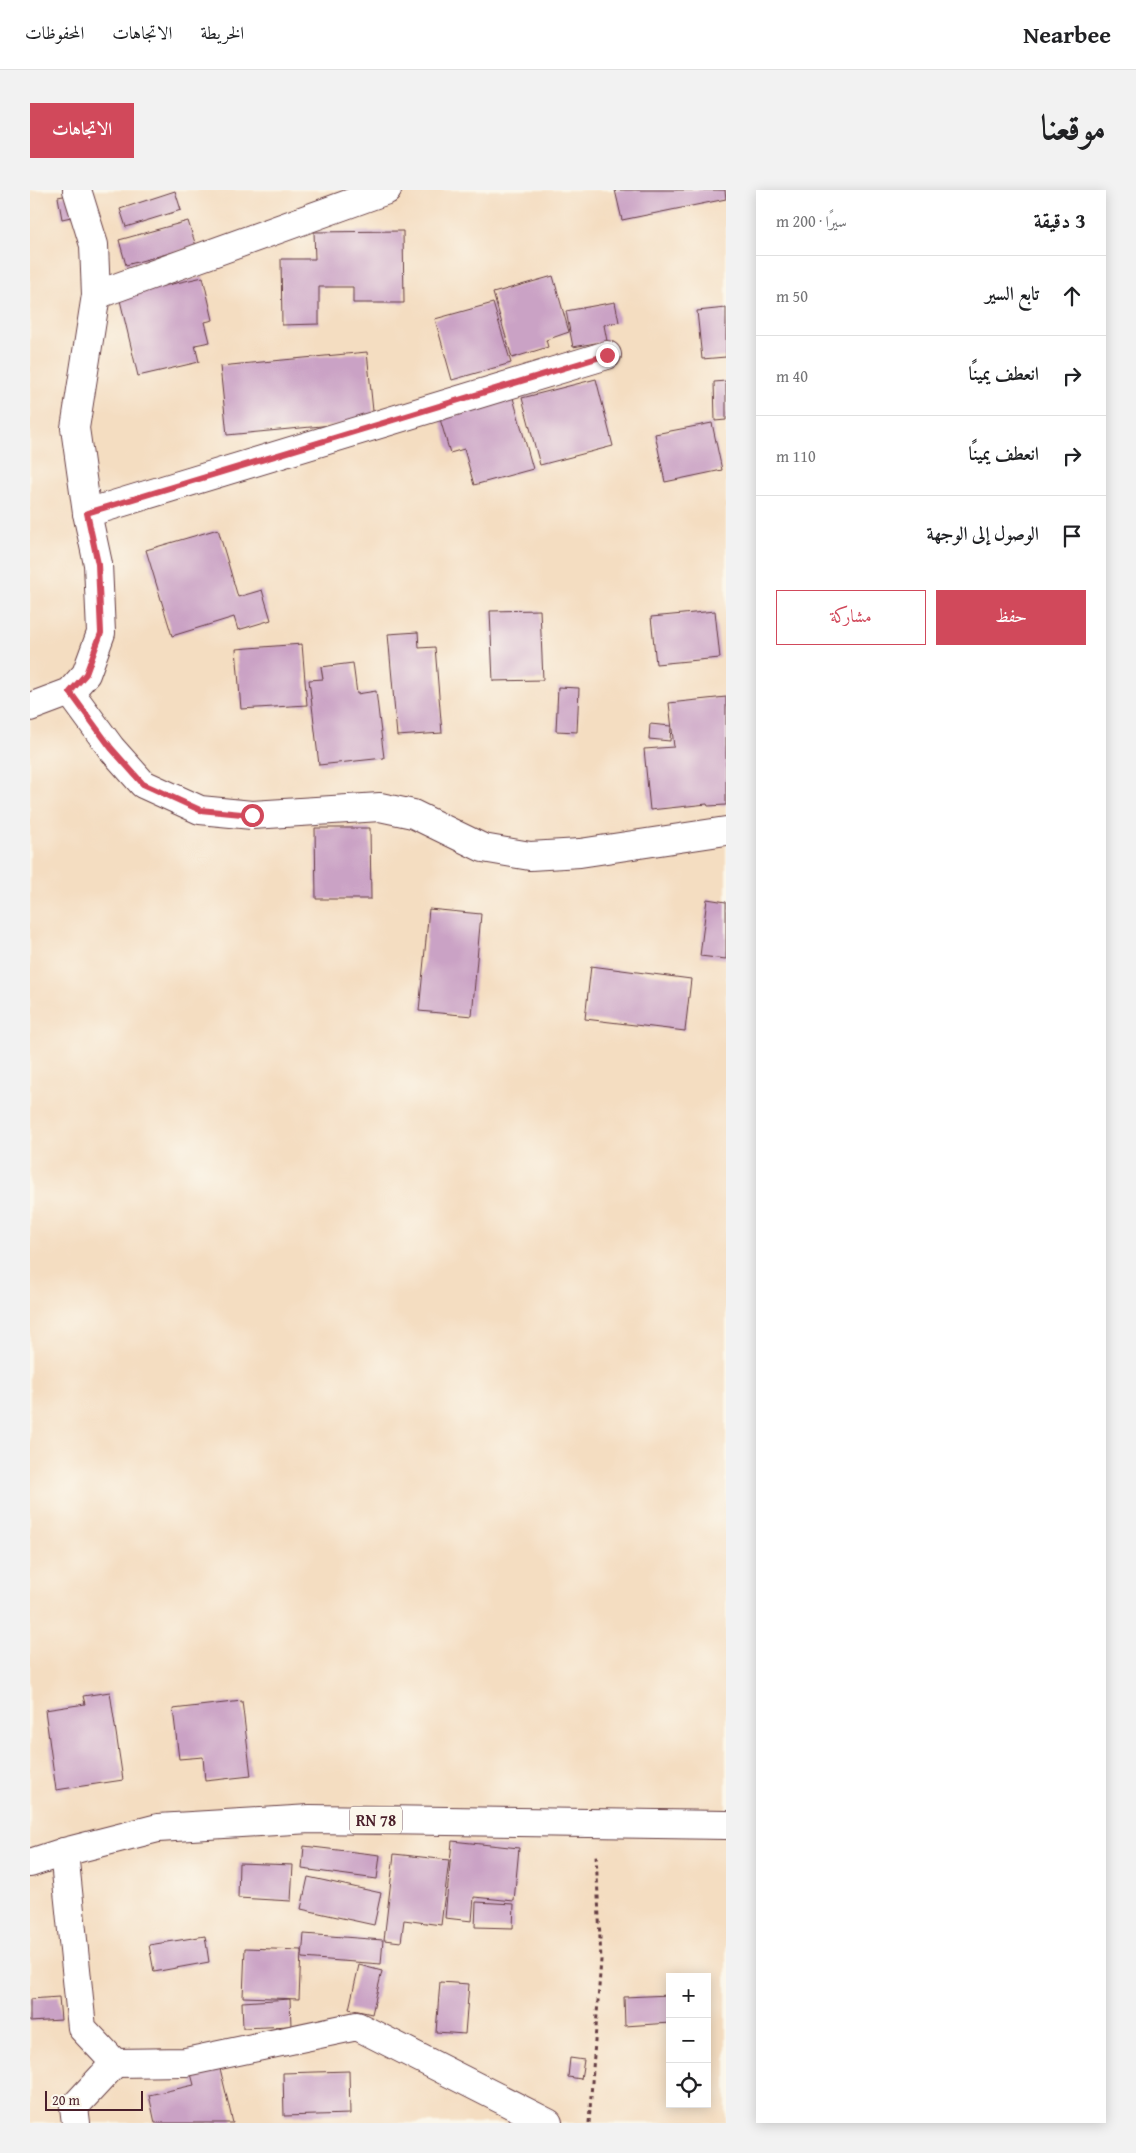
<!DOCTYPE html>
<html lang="ar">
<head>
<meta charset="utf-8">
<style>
	body { margin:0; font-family:"Gentium Book Plus",Amiri,serif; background:#f2f2f2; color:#202124; direction:rtl }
	.controls { position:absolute; right:15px; bottom:15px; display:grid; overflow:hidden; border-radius:0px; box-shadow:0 2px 12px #0003 }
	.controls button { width:45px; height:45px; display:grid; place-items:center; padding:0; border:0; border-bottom:1px solid #e0e0e0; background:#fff; color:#202124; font:25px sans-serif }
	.scale { position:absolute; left:15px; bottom:12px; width:98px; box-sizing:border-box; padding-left:5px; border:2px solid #4a1f2b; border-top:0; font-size:14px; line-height:18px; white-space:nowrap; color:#4a1f2b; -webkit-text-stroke:4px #fbf7ec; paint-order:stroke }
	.stop { position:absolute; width:15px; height:15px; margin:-11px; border:4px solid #d1495b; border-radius:50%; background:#fff }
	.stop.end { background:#d1495b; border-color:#fff; box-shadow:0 1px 5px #0008 }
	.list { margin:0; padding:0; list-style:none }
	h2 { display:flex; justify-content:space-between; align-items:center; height:65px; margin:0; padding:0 20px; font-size:21px }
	h2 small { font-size:16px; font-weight:400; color:#757577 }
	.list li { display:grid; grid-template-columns:32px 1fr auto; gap:15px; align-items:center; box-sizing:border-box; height:80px; padding:0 20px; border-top:1px solid #e0e0e0 }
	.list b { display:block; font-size:19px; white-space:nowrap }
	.list em { font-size:16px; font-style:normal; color:#757577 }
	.actions { display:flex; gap:10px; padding:15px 20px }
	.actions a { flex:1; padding:11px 0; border:1px solid #d1495b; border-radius:0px; text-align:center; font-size:18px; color:#d1495b }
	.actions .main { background:#d1495b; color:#fff }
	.icon { flex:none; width:28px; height:28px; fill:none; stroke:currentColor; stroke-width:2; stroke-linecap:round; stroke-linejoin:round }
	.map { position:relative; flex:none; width:696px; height:1933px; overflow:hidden; direction:ltr; border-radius:0px }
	header { display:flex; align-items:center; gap:30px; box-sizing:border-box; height:70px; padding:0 25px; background:#fff; border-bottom:1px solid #e0e0e0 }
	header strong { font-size:24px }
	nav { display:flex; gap:28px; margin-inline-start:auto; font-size:18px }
	.intro { display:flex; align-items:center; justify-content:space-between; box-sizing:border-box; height:120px; padding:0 30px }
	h1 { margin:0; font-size:35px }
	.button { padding:12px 22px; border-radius:0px; background:#d1495b; color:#fff; font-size:18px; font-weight:700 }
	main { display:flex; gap:30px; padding:0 30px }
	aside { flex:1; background:#fff; border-radius:0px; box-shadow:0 2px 12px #0003 }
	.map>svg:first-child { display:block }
	.building { fill:#caa2c5 }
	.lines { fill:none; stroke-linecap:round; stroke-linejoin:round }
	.street-casing { stroke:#643c42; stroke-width:30 }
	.primary-casing { stroke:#643c42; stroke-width:30 }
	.path { stroke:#643c42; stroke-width:3; stroke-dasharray:4 4; stroke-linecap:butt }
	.street { stroke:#fff; stroke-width:28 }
	.primary { stroke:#fff; stroke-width:28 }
	.route { stroke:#d1495b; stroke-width:6 }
	.labels { text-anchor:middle; stroke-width:4; stroke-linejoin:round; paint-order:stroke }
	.shield { fill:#fbf7ec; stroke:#7f6065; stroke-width:1 }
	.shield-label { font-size:16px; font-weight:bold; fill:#4a1f2b }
</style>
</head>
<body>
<header>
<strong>Nearbee</strong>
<nav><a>الخريطة</a><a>الاتجاهات</a><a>المحفوظات</a></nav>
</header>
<div class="intro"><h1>موقعنا</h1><a class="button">الاتجاهات</a></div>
<main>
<aside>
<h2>3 دقيقة<small>سيرًا · 200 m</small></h2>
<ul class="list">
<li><svg class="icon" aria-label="ahead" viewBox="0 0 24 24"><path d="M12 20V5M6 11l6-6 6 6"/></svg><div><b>تابع السير</b></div><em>50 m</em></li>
<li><svg class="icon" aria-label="right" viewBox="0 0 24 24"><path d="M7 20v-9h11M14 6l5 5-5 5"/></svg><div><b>انعطف يمينًا</b></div><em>40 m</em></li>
<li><svg class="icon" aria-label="right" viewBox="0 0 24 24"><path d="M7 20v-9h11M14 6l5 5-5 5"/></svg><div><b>انعطف يمينًا</b></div><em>110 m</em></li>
<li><svg class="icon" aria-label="arrive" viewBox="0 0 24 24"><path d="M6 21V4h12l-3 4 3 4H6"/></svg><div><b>الوصول إلى الوجهة</b></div></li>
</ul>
<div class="actions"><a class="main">حفظ</a><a>مشاركة</a></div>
</aside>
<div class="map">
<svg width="696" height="1933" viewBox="0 0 696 1933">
	<rect width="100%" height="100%" fill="#fbf7ec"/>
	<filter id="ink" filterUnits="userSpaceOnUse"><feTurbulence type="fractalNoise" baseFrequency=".02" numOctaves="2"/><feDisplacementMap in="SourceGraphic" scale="10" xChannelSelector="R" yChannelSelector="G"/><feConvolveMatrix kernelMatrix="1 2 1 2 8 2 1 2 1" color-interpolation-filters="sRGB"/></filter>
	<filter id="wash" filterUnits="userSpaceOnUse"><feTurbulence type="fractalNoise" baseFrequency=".0096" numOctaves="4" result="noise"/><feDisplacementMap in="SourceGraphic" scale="20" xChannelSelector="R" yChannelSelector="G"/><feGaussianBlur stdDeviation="1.12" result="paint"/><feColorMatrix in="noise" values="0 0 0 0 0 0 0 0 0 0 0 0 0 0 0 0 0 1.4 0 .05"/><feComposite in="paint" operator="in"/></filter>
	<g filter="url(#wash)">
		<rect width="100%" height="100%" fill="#f4ddc1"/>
		<g id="blocks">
			<g class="building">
				<path d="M585,0H695L696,9L592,30Z"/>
				<path d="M145,1L151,20L96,37L90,19Z"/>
				<path d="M54,2L59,23L32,29L28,7Z"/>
				<path d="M158,31L166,56L96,75L89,50Z"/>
				<path d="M373,41L374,113H323V97H289V134L252,135L251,69H285L284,42Z"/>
				<path d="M523,86L539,142L516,150L518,157L482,168L463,103Z"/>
				<path d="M173,87L183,130L175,132L180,152L165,155L169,172L108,186L89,106Z"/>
				<path d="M585,112L589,132L574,135L577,151L543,157L536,121Z"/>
				<path d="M463,113L481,173L422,190L405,129Z"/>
				<path d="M696,118V167L672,169L667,121Z"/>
				<path d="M337,162L344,231L197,245L190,176Z"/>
				<path d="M566,189L583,256L510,275L492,208Z"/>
				<path d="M696,191V230L685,231L684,192Z"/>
				<path d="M483,208L503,279L444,295L434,259L420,263L410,229Z"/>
				<path d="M682,233L692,280L635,292L625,244Z"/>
				<path d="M188,339L208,407L232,400L241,430L208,440L204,427L142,446L116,360Z"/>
				<path d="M510,420L513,490L463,491L460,421Z"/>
				<path d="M685,421L690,468L626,474L621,427Z"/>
				<path d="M388,442L389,458L405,457L412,543L367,546L358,444Z"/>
				<path d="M272,454L277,515L211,519L206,459Z"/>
				<path d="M323,473L327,504L346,501L354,568L289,575L279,490L293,489L291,477Z"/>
				<path d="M528,497L549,498L547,542L526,541Z"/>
				<path d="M696,507V615L678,616L677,614L620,620L614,559L644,557L639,513Z"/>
				<path d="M620,534L641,536L640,551L619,549Z"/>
				<path d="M285,638H340L341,709H286Z"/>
				<path d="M677,709L696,712V769L670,766Z"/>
				<path d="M399,719L451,724L442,826L389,821Z"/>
				<path d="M561,776L661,789L655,841L555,829Z"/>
				<path d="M80,1502L93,1590L26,1600L15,1520L55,1514L53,1506Z"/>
				<path d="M212,1511L221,1586L175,1591L173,1567L149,1569L143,1519Z"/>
				<path d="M422,1651L489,1658L484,1711L444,1707L442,1731L415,1728Z"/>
				<path d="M274,1656L350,1665L347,1689L272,1679Z"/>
				<path d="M364,1664L419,1670L411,1735L374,1730L371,1752L354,1750Z"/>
				<path d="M209,1673L263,1675L261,1711L208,1708Z"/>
				<path d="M278,1687L351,1703L344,1735L271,1719Z"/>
				<path d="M446,1712L484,1714L483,1738L445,1737Z"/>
				<path d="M274,1744L353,1750L351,1774L272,1768Z"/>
				<path d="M175,1746L179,1772L124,1782L119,1755Z"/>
				<path d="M215,1758L271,1760L269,1809L213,1807Z"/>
				<path d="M329,1775L352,1781L342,1824L319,1819Z"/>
				<path d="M410,1792L439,1794L435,1844L406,1842Z"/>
				<path d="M640,1805V1833L595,1836L594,1807Z"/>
				<path d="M29,1807L31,1830L0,1832V1809Z"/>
				<path d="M260,1809L261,1836L213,1838L212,1812Z"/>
				<path d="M540,1868L554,1870L551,1889L538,1887Z"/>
				<path d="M188,1870L203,1933H125L119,1905L164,1895L159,1876Z"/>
				<path d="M319,1881L320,1924L254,1926L253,1883Z"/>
			</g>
		</g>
	</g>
	<g filter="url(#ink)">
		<use href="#blocks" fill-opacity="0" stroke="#643c42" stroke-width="1"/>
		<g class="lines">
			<defs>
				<g id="street">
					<path d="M66,105L357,0"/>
					<path d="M57,323L577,165"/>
					<path d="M40,502L81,558L113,594L170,620L222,625L350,617L383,624L453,658L500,666L550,663L696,641"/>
					<path d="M0,517L40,502L56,484L71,443L68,374L57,323L45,238L66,105L64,55L47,0"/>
					<path d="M34,1662L52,1838L85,1873L156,1872L327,1836L518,1933"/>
					<path d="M46,1933L44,1917L85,1873"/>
				</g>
				<path id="primary" d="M0,1673L34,1662L128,1638L280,1629L696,1635"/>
			</defs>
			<use href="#street" class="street-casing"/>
			<use href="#primary" class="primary-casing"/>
			<path class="path" d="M559,1933L571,1770L566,1664"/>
			<use href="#street" class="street"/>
			<use href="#primary" class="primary"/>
		</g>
	</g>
	<g class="lines" filter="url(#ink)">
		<path class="route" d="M222,625L170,620L113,594L81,558L40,502L56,484L71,443L68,374L57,323L577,165"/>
	</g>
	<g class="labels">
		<rect class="shield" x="320" y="1616.5" width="52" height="27" rx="4"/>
		<g class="shield-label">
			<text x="346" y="1636">RN 78</text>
		</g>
	</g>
</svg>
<div class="controls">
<button>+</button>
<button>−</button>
<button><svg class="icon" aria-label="locate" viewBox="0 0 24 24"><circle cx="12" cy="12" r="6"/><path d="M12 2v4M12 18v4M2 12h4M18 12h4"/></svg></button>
</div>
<div class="scale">20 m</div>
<div class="stop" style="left:222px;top:625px"></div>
<div class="stop end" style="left:577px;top:165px"></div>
</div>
</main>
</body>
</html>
